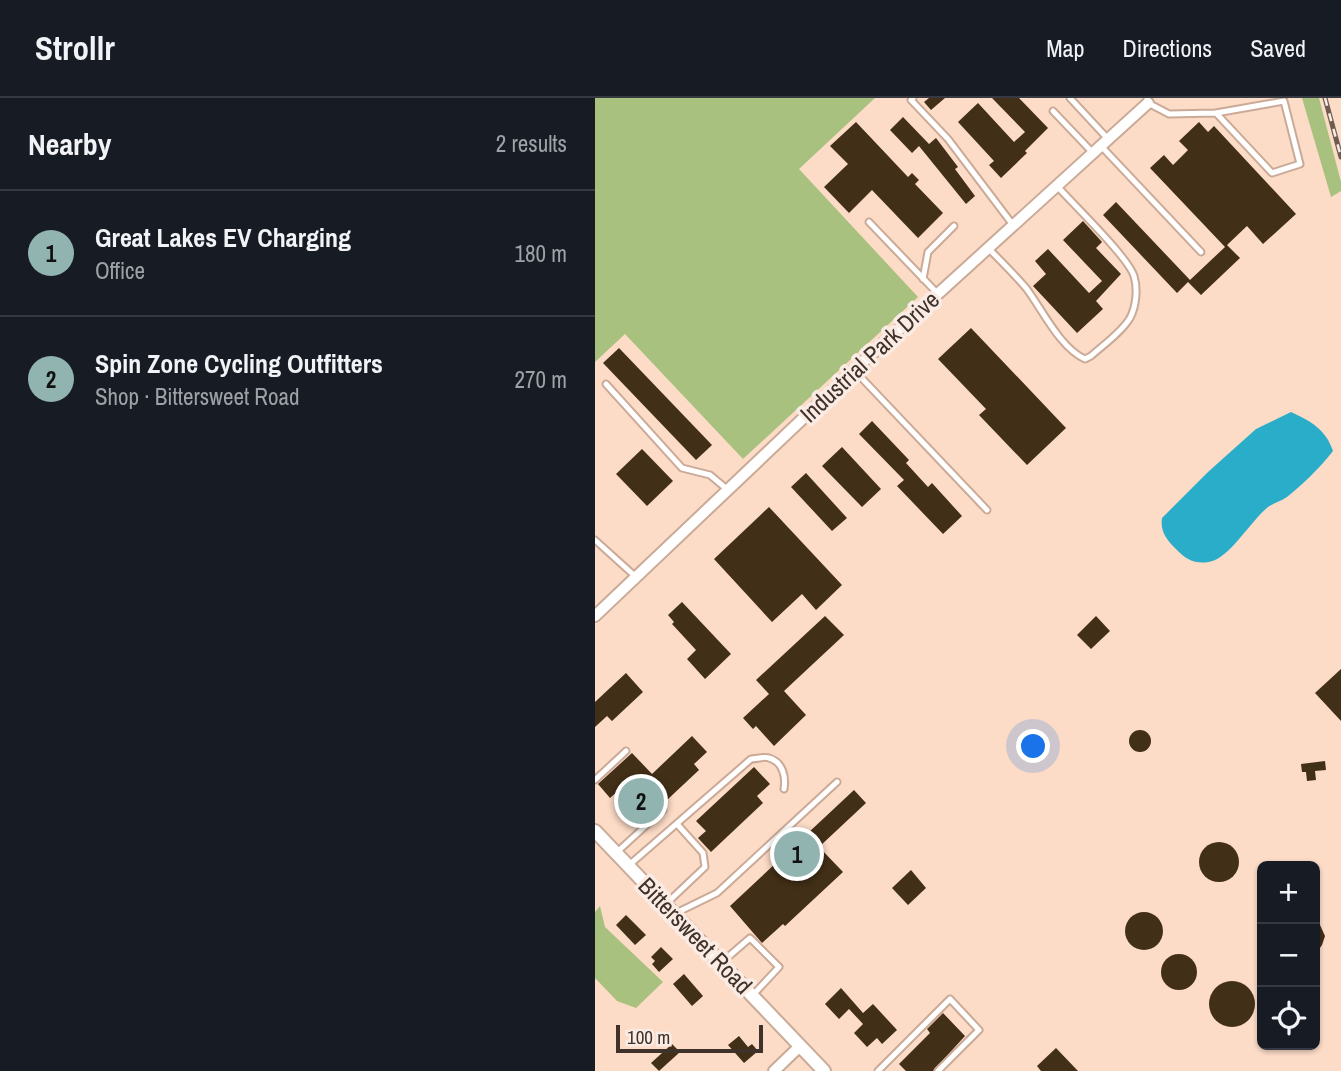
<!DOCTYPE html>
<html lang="en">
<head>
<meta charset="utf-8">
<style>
	body { margin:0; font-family:"Archivo Narrow",sans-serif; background:#242831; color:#f1f3f6 }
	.controls { position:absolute; right:21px; bottom:21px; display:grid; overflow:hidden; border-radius:10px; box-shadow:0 2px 5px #0004 }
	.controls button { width:63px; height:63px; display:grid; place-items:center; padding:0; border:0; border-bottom:2px solid #363941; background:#171b24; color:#f1f3f6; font:35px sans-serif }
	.scale { position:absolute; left:21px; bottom:18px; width:147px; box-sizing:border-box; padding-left:7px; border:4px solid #3f322a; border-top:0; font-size:19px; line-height:24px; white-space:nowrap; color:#3f322a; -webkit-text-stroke:5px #faece4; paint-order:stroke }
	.you { position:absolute; left:439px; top:649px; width:24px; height:24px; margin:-18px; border:5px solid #fff; border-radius:50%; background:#1a73e8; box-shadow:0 0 0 10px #1a73e833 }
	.badge { display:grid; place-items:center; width:46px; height:46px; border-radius:50%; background:#92b4b0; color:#111; font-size:23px; font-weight:700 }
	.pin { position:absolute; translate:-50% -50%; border:4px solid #fff; box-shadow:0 2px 7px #0006 }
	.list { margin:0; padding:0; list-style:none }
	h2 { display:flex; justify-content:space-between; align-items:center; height:91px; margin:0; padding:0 28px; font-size:30px }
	h2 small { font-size:23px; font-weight:400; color:#9ea1a6 }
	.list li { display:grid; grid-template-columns:46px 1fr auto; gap:21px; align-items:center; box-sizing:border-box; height:126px; padding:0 28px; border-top:2px solid #363941 }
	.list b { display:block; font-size:26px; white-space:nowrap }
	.list p { margin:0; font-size:23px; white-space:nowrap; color:#9ea1a6 }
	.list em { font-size:23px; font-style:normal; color:#9ea1a6 }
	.icon { flex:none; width:38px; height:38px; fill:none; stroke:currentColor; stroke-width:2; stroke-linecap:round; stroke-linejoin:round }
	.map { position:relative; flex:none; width:746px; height:973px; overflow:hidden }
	header { display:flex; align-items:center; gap:42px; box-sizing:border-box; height:98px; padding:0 35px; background:#171b24; border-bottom:2px solid #363941 }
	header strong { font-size:33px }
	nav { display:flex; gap:38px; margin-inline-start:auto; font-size:24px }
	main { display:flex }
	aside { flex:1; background:#171b24 }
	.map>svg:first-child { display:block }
	.green { fill:#a9c17f }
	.water { fill:#29adc9 }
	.building { fill:#422f17 }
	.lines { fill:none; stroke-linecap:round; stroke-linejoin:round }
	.service-casing { stroke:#caaa97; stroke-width:9 }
	.minor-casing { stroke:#caaa97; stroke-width:14 }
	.tertiary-casing { stroke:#caaa97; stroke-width:16 }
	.service { stroke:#fff; stroke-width:5 }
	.minor { stroke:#fff; stroke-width:10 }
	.tertiary { stroke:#fff; stroke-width:12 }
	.rail-casing { stroke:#6e5c51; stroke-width:5 }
	.rail { stroke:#faece4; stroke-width:2.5; stroke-dasharray:8; stroke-linecap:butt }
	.labels { text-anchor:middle; stroke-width:7; stroke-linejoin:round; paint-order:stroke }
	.street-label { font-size:24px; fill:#3f322a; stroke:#faece4 }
</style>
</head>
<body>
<header>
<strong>Strollr</strong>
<nav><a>Map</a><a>Directions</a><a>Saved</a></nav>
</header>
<main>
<aside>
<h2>Nearby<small>2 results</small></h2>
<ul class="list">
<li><span class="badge">1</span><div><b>Great Lakes EV Charging</b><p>Office</p></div><em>180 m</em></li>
<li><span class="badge">2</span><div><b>Spin Zone Cycling Outfitters</b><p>Shop · Bittersweet Road</p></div><em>270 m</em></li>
</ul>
</aside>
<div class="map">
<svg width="746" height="973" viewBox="0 0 746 973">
	<rect width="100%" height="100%" fill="#fcdbc7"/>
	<g class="green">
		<path d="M0,0H280L204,71L323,199L148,361L30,236L0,264Z"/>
		<path d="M707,0H724L746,84V93L736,99Z"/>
		<path d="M5,808L10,829L68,884L41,910L22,903L0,880V814Z"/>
	</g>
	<path class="water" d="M696,314C716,323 731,332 738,353C725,370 708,386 692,399C686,403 679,405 673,409C657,422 637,455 620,462C605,468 592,463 582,452C572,442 565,434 567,420L613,374L661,331Z"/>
	<g class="building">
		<path d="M334,0H350L336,12L329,4Z"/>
		<path d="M397,0H424L453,30L430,53L432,55L406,80L394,67L399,63L363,24L383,5L419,44L430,34Z"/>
		<path d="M308,19L334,46L341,40L363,69L360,71L380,98L371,106L324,48L317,55L295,32Z"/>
		<path d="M261,24L313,79L317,75L324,82L320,86L348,115L323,140L277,92L254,115L229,89L253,66L235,48Z"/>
		<path d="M604,24L613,34L619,28L701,116L668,146L652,128L632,147L645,160L606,197L593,184L582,195L508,117L521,104L595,182L630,149L555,70L569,57L578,67L593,52L584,43Z"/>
		<path d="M488,123L507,144L501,150L526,176L501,203L508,211L482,235L438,188L451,176L440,163L453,151L494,195L507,183L468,142Z"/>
		<path d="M376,230L471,330L432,367L384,317L391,311L343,261Z"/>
		<path d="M24,250L117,347L101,362L8,265Z"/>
		<path d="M277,323L314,362L311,365L333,389L337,385L367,418L348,436L302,388L309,382L264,336Z"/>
		<path d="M247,349L286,391L267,409L227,368Z"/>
		<path d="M47,351L78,383L52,408L21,376Z"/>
		<path d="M211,375L252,420L237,433L196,389Z"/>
		<path d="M174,409L247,487L221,512L207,496L177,524L119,461Z"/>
		<path d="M87,504L136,556L110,581L92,561L101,552L77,526L79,524L73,517Z"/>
		<path d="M230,518L249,537L189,593L211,617L179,648L161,628L158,631L148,620L174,596L161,582Z"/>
		<path d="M501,518L515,533L496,551L482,537Z"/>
		<path d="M746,571V623L720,595Z"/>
		<path d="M31,575L48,594L17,623L12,618L0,629V604Z"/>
		<circle cx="545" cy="643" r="11"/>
		<path d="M97,638L112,654L99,666L104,672L72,702L67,698L49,715L25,691L15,700L3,686L37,655L57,676Z"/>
		<path d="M730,663L731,672L720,673L721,682L712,683L711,674H707L706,666Z"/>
		<path d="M159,669L175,686L162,698L168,705L116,754L103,740L111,733L101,723Z"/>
		<path d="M259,692L271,705L224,749L248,774L190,828L188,826L167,845L135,808Z"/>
		<circle cx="624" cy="764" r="20"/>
		<path d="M316,772L331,790L313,807L297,790Z"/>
		<circle cx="549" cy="833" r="19"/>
		<path d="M720,816L730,838L727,847L720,857Z"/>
		<path d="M31,817L51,837L40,847L21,827Z"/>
		<path d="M66,849L78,861L64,874L57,866L60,863L56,859Z"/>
		<circle cx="584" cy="874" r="18"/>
		<path d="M89,876L108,898L97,908L78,886Z"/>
		<circle cx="637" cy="906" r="23"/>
		<path d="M246,890L268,915L278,906L302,932L287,946L282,940L272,949L259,935L268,926L254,911L244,921L230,906Z"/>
		<path d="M348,915L370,938L338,973H311L304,966L335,935L332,931Z"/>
		<path d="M144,938L153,949L157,946L163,953L149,965L133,947Z"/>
		<path d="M77,946L85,954L64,973L56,965Z"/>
		<path d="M461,950L483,973H446L442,968Z"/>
	</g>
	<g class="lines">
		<defs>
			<g id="service">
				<path d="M318,0L316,2L353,41L418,127"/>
				<path d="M475,0L513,41"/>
				<path d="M552,0L553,5L574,16L621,15L689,3L705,66L677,75L621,15"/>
				<path d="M458,13L498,55"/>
				<path d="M506,48L606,154"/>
				<path d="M274,124L343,196"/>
				<path d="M393,150C406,163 419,176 431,190C447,211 465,250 490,261L496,258C508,247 526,235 535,220C541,209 543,191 539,178C533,159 478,106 462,88"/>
				<path d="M328,181L333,154L359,128"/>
				<path d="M259,272L392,412"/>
				<path d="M11,286L87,370L115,377L133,392"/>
				<path d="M0,442L41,479"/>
				<path d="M0,682L31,653"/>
				<path d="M21,755L68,712"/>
				<path d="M33,768L156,661C161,661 170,658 174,660C188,664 191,679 189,691"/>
				<path d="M72,805L110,769L108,755L82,726"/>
				<path d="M79,816L122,795L242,684"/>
				<path d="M126,865L155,840L184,869L157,898"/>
				<path d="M283,973L355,901L384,932L343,973"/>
			</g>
			<g id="minor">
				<path d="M0,518L259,272L553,5"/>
				<path d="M179,973L205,948"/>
			</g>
			<path id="tertiary" d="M0,733L229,973"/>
		</defs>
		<use href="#service" class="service-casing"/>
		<use href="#minor" class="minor-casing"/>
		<use href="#tertiary" class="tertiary-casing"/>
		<use href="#service" class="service"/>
		<use href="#minor" class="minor"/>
		<use href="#tertiary" class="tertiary"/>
		<defs>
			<path id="rail" d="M730,0L746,59"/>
		</defs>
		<use href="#rail" class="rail-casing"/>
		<use href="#rail" class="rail"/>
	</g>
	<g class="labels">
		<g class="street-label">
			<text transform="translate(275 259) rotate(-43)" y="8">Industrial Park Drive</text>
			<text transform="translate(100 838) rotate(46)" y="8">Bittersweet Road</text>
		</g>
	</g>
</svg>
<div class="controls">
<button>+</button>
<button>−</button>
<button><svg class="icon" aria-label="locate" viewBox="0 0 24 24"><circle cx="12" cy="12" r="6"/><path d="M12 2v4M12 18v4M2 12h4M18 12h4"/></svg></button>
</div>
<div class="scale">100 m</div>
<div class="you"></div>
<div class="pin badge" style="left:202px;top:756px">1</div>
<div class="pin badge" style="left:46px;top:703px">2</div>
</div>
</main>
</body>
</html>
